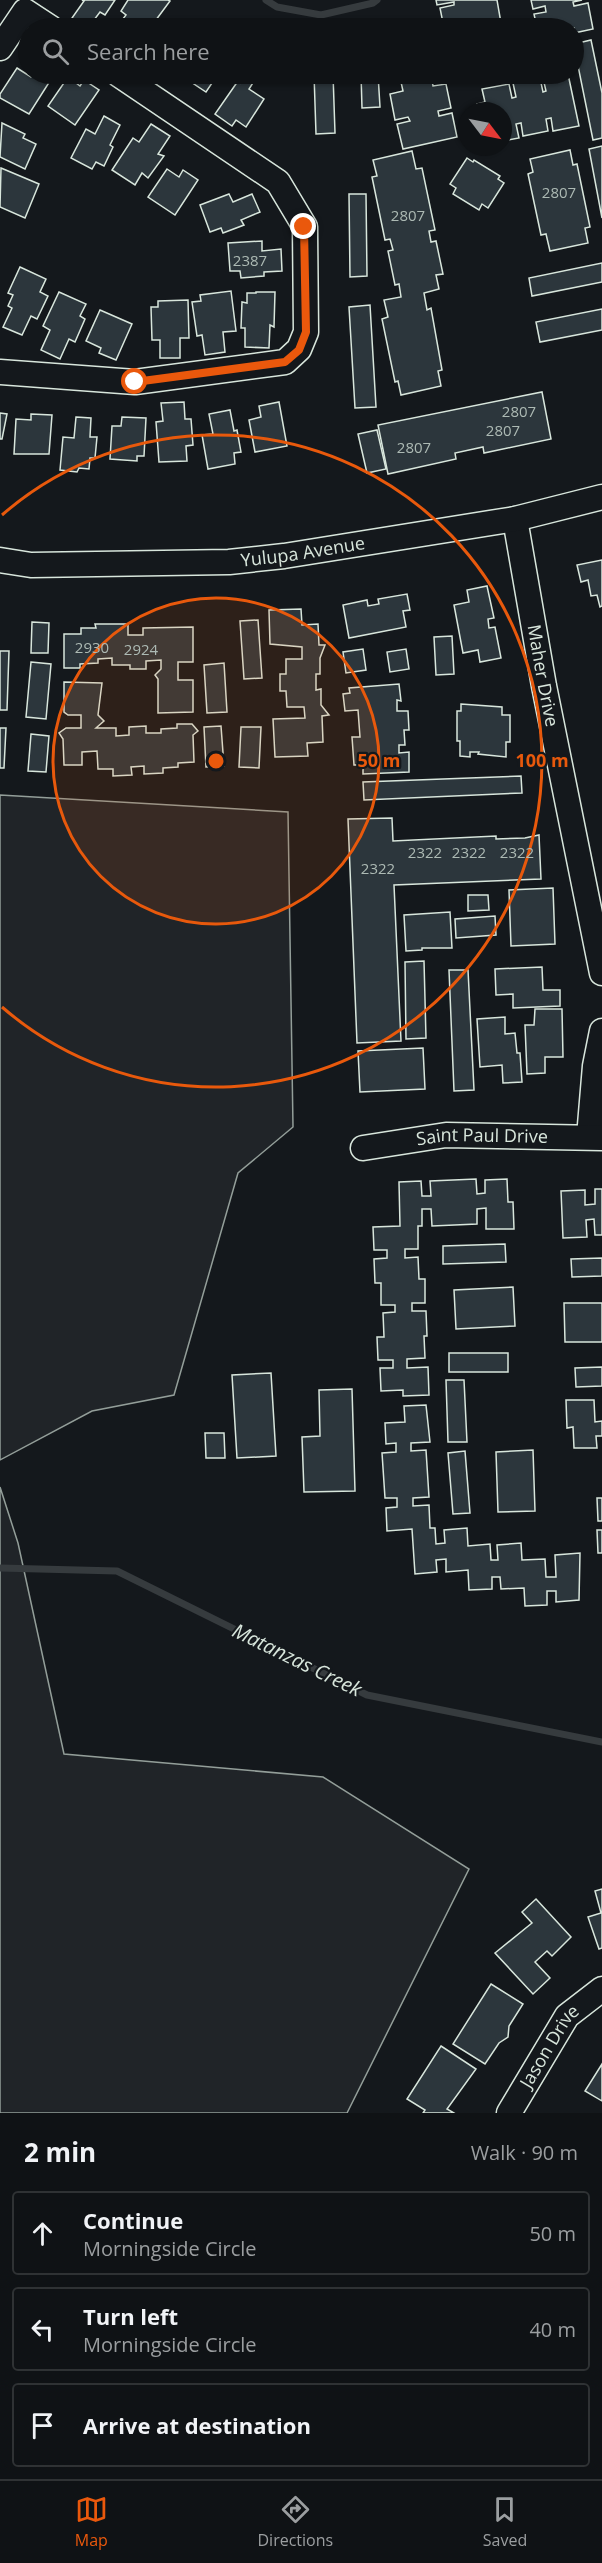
<!DOCTYPE html>
<html lang="en">
<head>
<meta charset="utf-8">
<style>
	body { margin:0; font-family:"Open Sans",sans-serif; background:#1d2022; color:#f1f3f6 }
	.compass { position:absolute; left:458px; top:102px; width:54px; height:54px; border-radius:50%; background:#0f1215; box-shadow:0 2px 4px #0004; rotate:122deg }
	.stop { position:absolute; width:18px; height:18px; margin:-14px; border:4px solid #ea580c; border-radius:50%; background:#fff }
	.stop.end { background:#ea580c; border-color:#fff; box-shadow:0 2px 6px #0008 }
	.list { margin:0; padding:0; list-style:none }
	h2 { display:flex; justify-content:space-between; align-items:center; height:78px; margin:0; padding:0 24px; font-size:26px }
	h2 small { font-size:20px; font-weight:400; color:#9b9ea0 }
	.list li { display:grid; grid-template-columns:39px 1fr auto; gap:18px; align-items:center; box-sizing:border-box; height:84px; margin:0 12px 12px; padding:0 12px; border:2px solid #2f3234; border-radius:6px }
	.list b { display:block; font-size:22px; white-space:nowrap }
	.list p { margin:0; font-size:20px; white-space:nowrap; color:#9b9ea0 }
	.list em { font-size:20px; font-style:normal; color:#9b9ea0 }
	.icon { flex:none; width:33px; height:33px; fill:none; stroke:currentColor; stroke-width:2; stroke-linecap:round; stroke-linejoin:round }
	.map { position:relative; flex:none; width:602px; height:2113px; overflow:hidden }
	.search { position:absolute; background:#0f1215; box-shadow:0 2px 4px #0004; left:18px; right:18px; top:18px; height:66px; display:flex; align-items:center; gap:15px; box-sizing:border-box; padding:0 21px; border-radius:33px; color:#9b9ea0; font-size:22px }
	.sheet { height:366px; background:#0f1215 }
	nav { display:flex; justify-content:space-around; align-items:center; box-sizing:border-box; height:84px; border-top:2px solid #2f3234; background:#0f1215; font-size:16px; color:#9b9ea0 }
	nav a { display:grid; justify-items:center; gap:3px }
	nav .on { color:#ea580c }
	.map>svg:first-child { display:block }
	.grass { fill:#202428; stroke:#939e99; stroke-width:1.5 }
	.lines { fill:none; stroke-linecap:round; stroke-linejoin:round }
	.stream { stroke:#363b3e; stroke-width:7 }
	.building { fill:#2c363c; stroke:#d8e6dc; stroke-width:1.5 }
	.minor-casing { stroke:#d8e6dc; stroke-width:27 }
	.minor { stroke:#14181c; stroke-width:24 }
	.route { stroke:#ea580c; stroke-width:8 }
	.ring { fill:none; stroke:#e8590c; stroke-width:3 }
	.labels { text-anchor:middle; stroke-width:4.5; stroke-linejoin:round; paint-order:stroke }
	.number-label { font-size:15px; fill:#adbab4 }
	.street-label { font-size:18px; fill:#d8e6dc; stroke:#14181c }
	.water-label { font-size:20px; font-style:italic; fill:#d8e6dc; stroke:#14181c }
	.centre { fill:#e8590c; stroke:#14181c; stroke-width:3 }
	.ring-label { font-size:18px; text-anchor:middle; font-weight:bold; fill:#e8590c; stroke:#14181c; stroke-width:4.5; stroke-linejoin:round; paint-order:stroke }
</style>
</head>
<body>
<div class="map">
<svg width="602" height="2113" viewBox="0 0 602 2113">
	<rect width="100%" height="100%" fill="#14181c"/>
	<g class="grass">
		<path d="M0,795L288,812L293,1127L238,1173L174,1395L92,1411L0,1460Z"/>
		<path d="M0,1487L18,1543L64,1754L323,1777L469,1869L347,2113H0Z"/>
	</g>
	<g class="lines">
		<g class="stream">
			<path d="M266,0L277,7L321,15L373,3L377,0"/>
			<path d="M0,1568L117,1571L367,1695L602,1742"/>
		</g>
	</g>
	<g class="building">
		<path d="M82,0H115L105,15L100,12L88,28L72,18L84,1Z"/>
		<path d="M128,0H168L170,1L150,28L145,25L142,28H116L126,15L121,11Z"/>
		<path d="M436,0H497L501,23L487,26L488,28H444L440,8L454,5V2L437,5Z"/>
		<path d="M531,0H582L573,2L574,6L588,3L593,29L574,33V28H537L534,14L546,12L545,6L533,9Z"/>
		<path d="M178,19L191,28H171Z"/>
		<path d="M591,40L602,93V138L593,140L574,46V44Z"/>
		<path d="M17,68L31,77L33,74H39L50,81L29,114L0,98V94Z"/>
		<path d="M196,74H227L222,81L216,77L206,92L191,82Z"/>
		<path d="M246,74L256,78L249,89L264,99L246,127L236,120L232,126L215,114L238,81L240,83Z"/>
		<path d="M314,74H333L335,133L316,134Z"/>
		<path d="M361,74H378L380,107L362,108Z"/>
		<path d="M568,74L579,126L553,131L551,118L546,119L548,131L523,136L521,123L516,124L519,138L503,141V111H479L477,104L485,102L482,89L509,84L512,98L516,97L513,83L540,78L543,92L546,91L543,78Z"/>
		<path d="M431,75L433,86L446,84L451,108L438,111L439,116L452,113L457,137L403,149L397,124L410,121L408,117L395,120L390,94L403,91L401,82Z"/>
		<path d="M68,77L80,86L84,80L99,90L75,125L48,106Z"/>
		<path d="M104,116L120,125L110,145L113,147L104,166L96,162L92,169L71,158L86,129L95,134Z"/>
		<path d="M2,123L25,134L23,138L36,144L25,169L0,157Z"/>
		<path d="M151,124L170,136L158,154L164,156L148,178L142,173L135,185L112,170L133,138L139,142Z"/>
		<path d="M602,146V218L589,149Z"/>
		<path d="M570,150L573,165L577,164L590,227L585,228L588,243L550,251L546,234L541,235L528,174L533,172L530,159Z"/>
		<path d="M412,151L416,169L422,168L435,230L429,231L431,242L436,241L443,274L436,275L439,289L424,293L427,310L431,308L442,370L438,371L441,386L401,395L398,381L395,382L382,319L388,317L384,300L401,297L399,284L395,285L388,251L393,250L390,239L385,240L372,177L377,176L373,160Z"/>
		<path d="M467,158L473,162L474,160L500,176L498,179L504,183L488,208L482,204L479,210L453,194L456,188L450,184Z"/>
		<path d="M1,168L39,184L25,218L0,207Z"/>
		<path d="M167,169L179,177L183,170L198,180L175,215L148,197Z"/>
		<path d="M229,194L233,202L252,194L260,212L241,220L244,225L223,233L221,228L210,232L200,205Z"/>
		<path d="M349,194H366L367,276L350,277Z"/>
		<path d="M262,241V251L281,249L282,271L264,272V276L241,278L240,271H230L228,243Z"/>
		<path d="M602,263V282L532,296L529,278Z"/>
		<path d="M20,267L46,279L40,292L48,296L37,319L31,316L22,335L3,327L12,308L8,306L13,295L8,293Z"/>
		<path d="M231,291L236,331L223,332L225,352L205,355L202,335L197,336L192,302L201,301L200,295Z"/>
		<path d="M59,292L86,304L80,316L85,319L75,342L69,339L60,359L41,350L50,330L43,326Z"/>
		<path d="M256,292H275L274,327L270,325L269,348L245,347V328H241L242,302L247,303V293H256Z"/>
		<path d="M188,300L189,338H180V358H160V340H152L151,307H158V301Z"/>
		<path d="M370,305L376,407L355,408L349,307Z"/>
		<path d="M602,309V330L540,342L536,322Z"/>
		<path d="M100,310L132,324L116,360L99,353L101,348L86,341Z"/>
		<path d="M542,392L551,439L484,453L483,447L455,453L456,459L388,474L378,425Z"/>
		<path d="M184,402L185,419H191L193,445L186,446L187,461L159,462L156,422L163,421L161,403Z"/>
		<path d="M279,402L287,446L255,452L249,420L261,417L259,406Z"/>
		<path d="M230,410L234,431L237,430L241,452L234,453L235,464L208,469L202,435L213,434L209,414Z"/>
		<path d="M0,413L7,414L2,439H0Z"/>
		<path d="M31,414L52,415L49,454H14L16,419L31,420Z"/>
		<path d="M76,417L91,418L90,437H97L95,458H90L89,469L79,468L77,472L60,470L63,437L74,438Z"/>
		<path d="M122,417L146,418L144,456H137V461L110,459L112,426H121Z"/>
		<path d="M377,430L386,469L367,473L358,434Z"/>
		<path d="M602,560V606L600,607L597,595L591,596L588,580L581,582L577,565Z"/>
		<path d="M487,586L494,618L488,619L489,628L495,627L501,658L480,662L478,650L463,653L454,605L469,602L467,590Z"/>
		<path d="M407,594L410,610L403,611L406,627L349,638L343,605L367,600L368,606L379,604L378,599Z"/>
		<path d="M301,609L302,625L318,624L319,645H325L320,658V674H316V690L321,689V705L329,715L322,716L323,742L307,743L308,756L275,757L273,719L305,718L304,707H287L286,691H280V674H286V659H302V647L270,644L269,610Z"/>
		<path d="M258,620L262,678L244,679L240,621Z"/>
		<path d="M32,622L49,623L48,653H31Z"/>
		<path d="M95,624H128V635H143V628L193,627V662H178V680H193V712L158,713V679L155,675L161,669V660L146,661V669H130V665H112V658L98,659V663L80,664V668H64V634H81V628H96Z"/>
		<path d="M452,636L454,674L436,675L434,637Z"/>
		<path d="M363,649L366,670L346,673L343,652Z"/>
		<path d="M406,649L409,669L390,672L387,652Z"/>
		<path d="M0,651H9L7,710H0Z"/>
		<path d="M31,662L51,664L46,719L26,717Z"/>
		<path d="M224,663L227,712L207,713L204,665Z"/>
		<path d="M64,682L102,683L98,715L104,721L96,728H116V736L129,735V727L146,726V733H161V729L177,728V724H192L198,731L193,735L194,762L178,763V767L163,768V773L144,774V766L131,767L132,775L113,776V769H98L97,751L82,752V765H64L63,739L59,733L66,728H81V715H68L64,712Z"/>
		<path d="M399,684L401,701L397,700V711H408L409,730H404L405,745H399V753L409,752V772L363,774V765H354L352,737H360L358,710L345,711L343,694L350,693L349,688Z"/>
		<path d="M461,704L502,707V715H510V742H506V757L478,754L479,752H470V757L460,756V741H457V711H461Z"/>
		<path d="M221,726L224,766L206,767L204,727Z"/>
		<path d="M241,727H261L259,768L239,767Z"/>
		<path d="M0,728H6L4,768H0Z"/>
		<path d="M31,734L49,736L46,772L28,771Z"/>
		<path d="M521,776L522,793L364,800L363,782Z"/>
		<path d="M392,818L393,841L496,836V839L525,838L539,835L541,879L394,885L401,1041L357,1043L348,819Z"/>
		<path d="M553,888L555,944L511,946L509,890Z"/>
		<path d="M468,895H488L489,910L468,911Z"/>
		<path d="M450,912L452,948H422V950L406,951L404,915Z"/>
		<path d="M495,916L496,935L456,938L455,919Z"/>
		<path d="M424,961L426,1038L406,1039L405,962Z"/>
		<path d="M542,967L543,990H560V1006L513,1008V994L496,995L495,969Z"/>
		<path d="M449,970H468L474,1090L454,1091Z"/>
		<path d="M535,1009H562L563,1057H545V1073L527,1074L525,1025H534Z"/>
		<path d="M505,1017V1034L515,1033L517,1053H520L522,1082L503,1083L502,1065L480,1067L477,1019Z"/>
		<path d="M423,1048L425,1089L360,1092L358,1051Z"/>
		<path d="M476,1179L477,1194L485,1193V1180L507,1179L508,1202H513L514,1229H486V1208L477,1209V1224L432,1226L431,1209H422V1226H418V1249H405V1258L418,1257L419,1279H425V1303H412V1311H426L427,1336H424L425,1358L407,1359V1368L428,1367L429,1395L403,1396V1390L381,1391L380,1368H393V1360H378L377,1337H384L383,1313L395,1312V1305H381V1283H375L374,1259L387,1258V1250H374L373,1227L400,1226L399,1182L421,1181L422,1196H431L430,1181Z"/>
		<path d="M595,1189H602V1235H595L594,1219L586,1220L587,1237L563,1238L561,1191L585,1190V1205L595,1204Z"/>
		<path d="M505,1244L506,1262L443,1264V1246Z"/>
		<path d="M602,1258V1276L572,1277L571,1259Z"/>
		<path d="M513,1287L515,1326L456,1329L454,1290Z"/>
		<path d="M564,1303H602V1342H565Z"/>
		<rect x="449" y="1353" width="59" height="19"/>
		<path d="M602,1367V1386L576,1387L575,1368Z"/>
		<path d="M271,1373L276,1456L237,1458L232,1375Z"/>
		<path d="M446,1380H464L467,1442H448Z"/>
		<path d="M352,1389L355,1491L304,1492L302,1437L320,1436L319,1390Z"/>
		<path d="M566,1400H594L595,1422L602,1421V1436H596L597,1448H574L573,1427L567,1428Z"/>
		<path d="M426,1405L430,1442L411,1443V1451L426,1450L429,1497L413,1498V1506L429,1505L430,1528H435L436,1544L445,1543L444,1530L467,1528L468,1546L490,1544L491,1560H498L497,1545L521,1543L522,1560L545,1559L546,1577H556L555,1555L580,1553L579,1600L556,1602V1591H547V1605L525,1606L524,1588L501,1589L500,1577H492V1589L469,1590L468,1570L446,1572V1559L436,1560L437,1572L415,1574L412,1529L387,1531L386,1508L397,1507V1498H385L382,1453L396,1452V1443L386,1444L385,1423L405,1422L404,1406Z"/>
		<path d="M205,1433H224L225,1458H206Z"/>
		<path d="M533,1450L535,1511L498,1512L496,1452Z"/>
		<path d="M465,1451L470,1513L453,1514L448,1453Z"/>
		<path d="M597,1498H602V1521H598Z"/>
		<path d="M597,1530H602V1553H598Z"/>
		<path d="M602,1889V1948L599,1949L588,1917L601,1913L595,1891Z"/>
		<path d="M536,1899L571,1937L552,1956L547,1951L535,1962L550,1978L533,1994L495,1953L532,1923L522,1912Z"/>
		<path d="M491,1984L523,2004L509,2026L508,2037L499,2043L485,2064L453,2044Z"/>
		<path d="M441,2046L476,2069L447,2109L454,2113H423L425,2110L407,2099Z"/>
		<path d="M602,2064V2101L585,2091Z"/>
	</g>
	<g class="lines">
		<defs>
			<g id="minor">
				<path d="M0,48L25,11L51,28"/>
				<path d="M0,372L135,382L285,362L299,349L306,332L305,227L278,182L118,74"/>
				<path id="s1" d="M515,519L544,686L602,973"/>
				<path id="s2" d="M0,560L31,565L229,562L284,556L515,519L602,497"/>
				<path d="M589,1137L595,1066L602,1031"/>
				<path id="s3" d="M363,1148L446,1135L602,1138"/>
				<path id="s4" d="M509,2113L567,2016L602,1989"/>
			</g>
		</defs>
		<use href="#minor" class="minor-casing"/>
		<use href="#minor" class="minor"/>
	</g>
	<g class="lines">
		<path class="route" d="M135,382L285,362L299,350L306,332L304,227"/>
	</g>
	<circle cx="216" cy="761" r="163" fill="#e8590c" fill-opacity=".12"/>
	<g class="ring">
		<circle cx="216" cy="761" r="163"/>
		<path d="M2 515A326 326 0 1 1 2 1007"/>
	</g>
	<g class="labels">
		<g class="number-label">
			<text x="559" y="198">2807</text>
			<text x="408" y="221">2807</text>
			<text x="250" y="266">2387</text>
			<text x="519" y="417">2807</text>
			<text x="503" y="436">2807</text>
			<text x="414" y="453">2807</text>
			<text x="92" y="653">2930</text>
			<text x="141" y="655">2924</text>
			<text x="425" y="858">2322</text>
			<text x="469" y="858">2322</text>
			<text x="517" y="858">2322</text>
			<text x="378" y="874">2322</text>
		</g>
		<g class="street-label">
			<text dy="6" stroke="none"><textPath href="#s2" startOffset="304">Yulupa Avenue</textPath></text>
			<text dy="6" stroke="none"><textPath href="#s1" startOffset="159">Maher Drive</textPath></text>
			<text dy="6" stroke="none"><textPath href="#s3" startOffset="120">Saint Paul Drive</textPath></text>
			<text dy="6" stroke="none"><textPath href="#s4" startOffset="78">Jason Drive</textPath></text>
		</g>
		<g class="water-label">
			<text transform="translate(297 1660) rotate(26)" y="7">Matanzas Creek</text>
		</g>
	</g>
	<circle cx="216" cy="761" r="9" class="centre"/>
	<g class="ring-label">
		<text x="379" y="767">50 m</text>
		<text x="542" y="767">100 m</text>
	</g>
</svg>
<svg class="compass" viewBox="-18 -18 36 36"><path d="M0-13l5 13h-10z" fill="#e53935"/><path d="M0 13l5-13h-10z" fill="#9b9ea0"/></svg>
<div class="stop" style="left:135px;top:382px"></div>
<div class="stop end" style="left:304px;top:227px"></div>
<div class="search"><svg class="icon" aria-label="search" viewBox="0 0 24 24"><circle cx="10" cy="10" r="6"/><path d="M15 15l6 6"/></svg>Search here</div>
</div>
<section class="sheet">
<h2>2 min<small>Walk · 90 m</small></h2>
<ul class="list">
<li><svg class="icon" aria-label="ahead" viewBox="0 0 24 24"><path d="M12 20V5M6 11l6-6 6 6"/></svg><div><b>Continue</b><p>Morningside Circle</p></div><em>50 m</em></li>
<li><svg class="icon" aria-label="left" viewBox="0 0 24 24"><path d="M17 20v-9H6M10 6l-5 5 5 5"/></svg><div><b>Turn left</b><p>Morningside Circle</p></div><em>40 m</em></li>
<li><svg class="icon" aria-label="arrive" viewBox="0 0 24 24"><path d="M6 21V4h12l-3 4 3 4H6"/></svg><div><b>Arrive at destination</b></div></li>
</ul>
</section>
<nav>
<a class="on"><svg class="icon" aria-label="map" viewBox="0 0 24 24"><path d="M3 6l6-2 6 2 6-2v14l-6 2-6-2-6 2zM9 4v14M15 6v14"/></svg>Map</a>
<a><svg class="icon" aria-label="directions" viewBox="0 0 24 24"><path d="M12 3l9 9-9 9-9-9zM9 14v-3h6M13 9l2 2-2 2"/></svg>Directions</a>
<a><svg class="icon" aria-label="saved" viewBox="0 0 24 24"><path d="M7 4h10v16l-5-4-5 4z"/></svg>Saved</a>
</nav>
</body>
</html>
